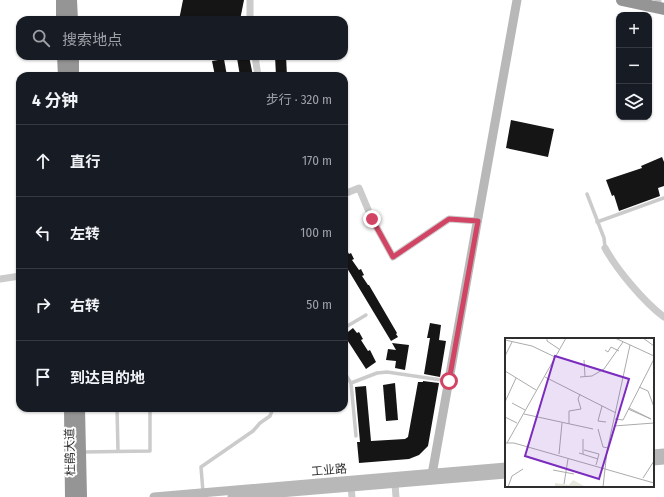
<!DOCTYPE html>
<html lang="zh">
<head>
<meta charset="utf-8">
<style>
	body { margin:0; font-family:"Fira Sans Condensed","Noto Sans SC",sans-serif; background:#242831; color:#f1f3f6 }
	.controls { position:absolute; right:12px; top:12px; display:grid; overflow:hidden; border-radius:8px; box-shadow:0 1px 3px #0004 }
	.controls button { width:36px; height:36px; display:grid; place-items:center; padding:0; border:0; border-bottom:1px solid #363941; background:#171b24; color:#f1f3f6; font:20px sans-serif }
	.stop { position:absolute; width:12px; height:12px; margin:-9px; border:3px solid #d24464; border-radius:50%; background:#fff }
	.stop.end { background:#d24464; border-color:#fff; box-shadow:0 1px 4px #0008 }
	.list { margin:0; padding:0; list-style:none }
	h2 { display:flex; justify-content:space-between; align-items:center; height:52px; margin:0; padding:0 16px; font-size:17px }
	h2 small { font-size:13px; font-weight:400; color:#9ea1a6 }
	.list li { display:grid; grid-template-columns:26px 1fr auto; gap:12px; align-items:center; box-sizing:border-box; height:72px; padding:0 16px; border-top:1px solid #363941 }
	.list b { display:block; font-size:15px; white-space:nowrap }
	.list em { font-size:13px; font-style:normal; color:#9ea1a6 }
	.icon { flex:none; width:22px; height:22px; fill:none; stroke:currentColor; stroke-width:2; stroke-linecap:round; stroke-linejoin:round }
	.map { position:relative; flex:none; width:664px; height:497px; overflow:hidden }
	.search { position:absolute; background:#171b24; box-shadow:0 1px 3px #0004; left:16px; top:16px; width:332px; height:44px; display:flex; align-items:center; gap:10px; box-sizing:border-box; padding:0 14px; border-radius:12px; color:#9ea1a6; font-size:15px }
	.panel { position:absolute; background:#171b24; box-shadow:0 1px 3px #0004; left:16px; top:72px; width:332px; height:340px; border-radius:12px }
	.map>svg:first-child { display:block }
	.building { fill:#151515 }
	.lines { fill:none; stroke-linecap:round; stroke-linejoin:round }
	.lane { stroke:#cbcbcb; stroke-width:3.5 }
	.street { stroke:#cbcbcb; stroke-width:7 }
	.secondary { stroke:#b8b8b8; stroke-width:9 }
	.highway { stroke:#959595; stroke-width:12 }
	.route { stroke:#d24464; stroke-width:5 }
	.labels { text-anchor:middle; stroke-width:4; stroke-linejoin:round; paint-order:stroke }
	.street-label { font-size:12px; fill:#2e2e2e; stroke:#fff }
	.inset-road { fill:none; stroke:#ababab; stroke-width:1 }
	.view { fill:#7b2cbf; fill-opacity:0.15; stroke:#7b2cbf; stroke-width:2 }
	.inset-edge { fill:none; stroke:#2e2e2e; stroke-width:2 }
</style>
</head>
<body>
<div class="map">
<svg width="664" height="497" viewBox="0 0 664 497">
	<rect width="100%" height="100%" fill="#fff"/>
	<g class="building">
		<path d="M183,0H244L240,20H179Z"/>
		<path d="M249,56L253,76H240L237,58Z"/>
		<path d="M275,56H286L287,76H276Z"/>
		<path d="M224,59L227,76H215L212,61Z"/>
		<path d="M511,120L554,129L548,157L506,148Z"/>
		<path d="M662,157L664,162V186L658,188L660,196L619,211L614,195L612,196L606,180L642,168L641,166Z"/>
		<path d="M344,245L349,254L351,253L354,259L352,260L359,270L361,269L364,275L362,276L368,285H369L397,333L396,334L398,337L391,341L344,263Z"/>
		<path d="M430,323L441,325L439,340L446,341L440,377L424,374L430,338H427Z"/>
		<path d="M353,328L357,333L359,332L363,339L361,340L368,351L370,350L376,362L366,369L344,335Z"/>
		<path d="M392,343L409,345L405,370L395,368L396,361L386,360L388,349L396,350Z"/>
		<path d="M423,381L439,383L428,446L419,455L409,459L359,463L357,442H360L355,387L366,386L371,441L405,439L408,437L418,382H423Z"/>
		<path d="M395,383L398,420L386,421L383,385Z"/>
	</g>
	<g class="lines">
		<g class="lane">
			<path d="M587,194L604,238L605,247"/>
			<path d="M597,222L664,198"/>
			<path d="M344,328L366,315"/>
			<path d="M344,372L351,383"/>
			<path d="M117,408L118,451"/>
			<path d="M356,436L351,383L377,373L387,372L448,381"/>
			<path d="M82,452L150,451V408"/>
			<path d="M203,492L201,467L253,431L260,423L270,416L272,411L276,408"/>
		</g>
		<g class="street">
			<path d="M658,1V0"/>
			<path d="M250,20V0"/>
			<path d="M255,56L258,76"/>
			<path d="M344,194L359,188L372,219L393,257L449,219L478,221"/>
			<path d="M605,248C617,270 644,302 664,317"/>
			<path d="M0,279L20,276"/>
			<path d="M395,484L396,497"/>
			<path d="M351,487L352,497"/>
		</g>
		<g class="secondary">
			<path d="M653,454L664,453"/>
			<path d="M653,461L664,460"/>
			<path d="M431,480L517,0"/>
			<path d="M154,497L506,467"/>
			<path d="M232,497L506,474"/>
		</g>
		<g class="highway">
			<path d="M62,0V20"/>
			<path d="M71,0L72,20"/>
			<path d="M622,0L664,9"/>
			<path d="M63,56L64,76"/>
			<path d="M73,56V76"/>
			<path d="M70,408L71,497"/>
			<path d="M79,408L81,497"/>
		</g>
	</g>
	<g class="lines">
		<path class="route" d="M372,219L393,257L449,219L478,221L449,381"/>
	</g>
	<g class="labels">
		<g class="street-label">
			<text transform="translate(70 452) rotate(-91)" y="4">杜鹃大道</text>
			<text transform="translate(329 470) rotate(-5)" y="4">工业路</text>
		</g>
	</g>
	<g transform="translate(505 338)">
		<rect width="149" height="149" fill="#fff"/>
		<path d="M68,142L81,149H50V145L64,147Z" fill="#e6eade"/>
		<path class="inset-road" d="M42,0V3L54,11M110,0L149,18M138,0L149,8M0,2L27,8L50,19M100,12L103,14L106,9L114,13M0,18L7,4M79,22L80,38M0,33L31,52M40,39L111,75M75,39L87,38L99,31L118,4M134,49L143,53L149,69M0,64L11,40M7,65L20,72M97,68L93,83L101,84M123,71L146,81L124,70M19,76L88,91M0,79L12,85M110,81L118,82L149,21M64,86V73L76,71L73,61L75,56M109,88L149,85M93,91L98,109L103,110M0,105H9L149,145M2,105L61,0M79,112L94,116L91,127M74,115L93,121M54,116L57,85M78,116V101M48,132L69,136M138,140L149,123M59,146L63,121M3,149L7,138L18,131M98,149L102,113L125,7"/>
		<path class="view" d="M50,18L124,41L94,141L20,118Z"/>
		<rect width="149" height="149" class="inset-edge"/>
	</g>
</svg>
<div class="controls">
<button>+</button>
<button>−</button>
<button><svg class="icon" aria-label="layers" viewBox="0 0 24 24"><path d="M12 4l9 5-9 5-9-5zM3 14l9 5 9-5"/></svg></button>
</div>
<div class="stop" style="left:449px;top:381px"></div>
<div class="stop end" style="left:372px;top:219px"></div>
<div class="search"><svg class="icon" aria-label="search" viewBox="0 0 24 24"><circle cx="10" cy="10" r="6"/><path d="M15 15l6 6"/></svg>搜索地点</div>
<section class="panel">
<h2>4 分钟<small>步行 · 320 m</small></h2>
<ul class="list">
<li><svg class="icon" aria-label="ahead" viewBox="0 0 24 24"><path d="M12 20V5M6 11l6-6 6 6"/></svg><div><b>直行</b></div><em>170 m</em></li>
<li><svg class="icon" aria-label="left" viewBox="0 0 24 24"><path d="M17 20v-9H6M10 6l-5 5 5 5"/></svg><div><b>左转</b></div><em>100 m</em></li>
<li><svg class="icon" aria-label="right" viewBox="0 0 24 24"><path d="M7 20v-9h11M14 6l5 5-5 5"/></svg><div><b>右转</b></div><em>50 m</em></li>
<li><svg class="icon" aria-label="arrive" viewBox="0 0 24 24"><path d="M6 21V4h12l-3 4 3 4H6"/></svg><div><b>到达目的地</b></div></li>
</ul>
</section>
</div>
</body>
</html>
